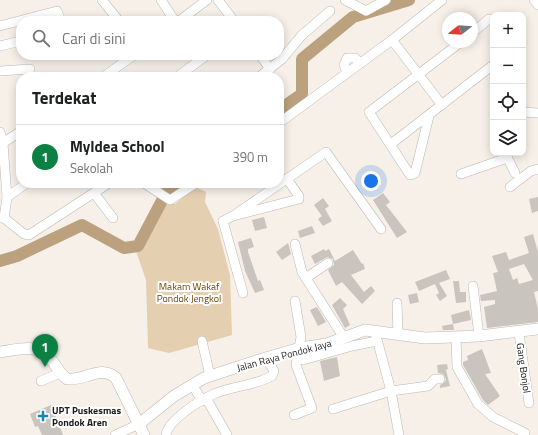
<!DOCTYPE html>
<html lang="id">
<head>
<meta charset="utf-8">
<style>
	body { margin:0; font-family:"Titillium Web",sans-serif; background:#f2f2f2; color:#202124 }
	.controls { position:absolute; right:12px; top:12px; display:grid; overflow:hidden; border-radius:8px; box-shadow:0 2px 10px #0003 }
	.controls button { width:36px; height:36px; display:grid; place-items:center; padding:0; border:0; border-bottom:1px solid #e0e0e0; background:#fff; color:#202124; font:20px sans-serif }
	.compass { position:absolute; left:442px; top:12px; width:36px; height:36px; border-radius:50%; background:#fff; box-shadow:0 2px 10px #0003; rotate:253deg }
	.you { position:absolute; left:371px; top:181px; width:14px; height:14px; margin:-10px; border:3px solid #fff; border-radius:50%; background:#1a73e8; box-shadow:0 0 0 6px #1a73e833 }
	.badge { display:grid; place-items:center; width:26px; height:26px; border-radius:50%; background:#0b8043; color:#fff; font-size:13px; font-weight:700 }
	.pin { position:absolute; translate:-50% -33px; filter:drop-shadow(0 1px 2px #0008) }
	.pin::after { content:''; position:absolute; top:21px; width:14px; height:12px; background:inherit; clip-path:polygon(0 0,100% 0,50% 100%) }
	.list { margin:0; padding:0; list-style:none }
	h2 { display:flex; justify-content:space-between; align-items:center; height:52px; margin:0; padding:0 16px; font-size:17px }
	h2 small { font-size:13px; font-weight:400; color:#757577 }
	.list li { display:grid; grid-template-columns:26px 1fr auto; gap:12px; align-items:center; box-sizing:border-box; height:64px; padding:0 16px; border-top:1px solid #e0e0e0 }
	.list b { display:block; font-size:15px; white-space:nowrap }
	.list p { margin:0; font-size:13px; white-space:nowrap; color:#757577 }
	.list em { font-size:13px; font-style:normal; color:#757577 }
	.icon { flex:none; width:22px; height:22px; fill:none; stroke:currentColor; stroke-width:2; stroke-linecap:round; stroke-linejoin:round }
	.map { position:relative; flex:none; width:538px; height:435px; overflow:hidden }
	.search { position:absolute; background:#fff; box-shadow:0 2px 10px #0003; left:16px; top:16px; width:268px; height:44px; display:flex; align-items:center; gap:10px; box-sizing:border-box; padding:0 14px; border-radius:16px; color:#757577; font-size:15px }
	.panel { position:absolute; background:#fff; box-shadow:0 2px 10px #0003; left:16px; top:72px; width:268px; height:116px; border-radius:16px }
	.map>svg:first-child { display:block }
	.green { fill:#e4cfb1 }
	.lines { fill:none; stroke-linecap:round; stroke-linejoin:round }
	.river { stroke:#bba17d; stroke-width:12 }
	.building { fill:#c9c4bd; fill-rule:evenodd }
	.minor-casing { stroke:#bdb8b1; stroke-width:10 }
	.major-casing { stroke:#bdb8b1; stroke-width:12 }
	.minor { stroke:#fff; stroke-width:9 }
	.major { stroke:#fff; stroke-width:11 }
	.poi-dot { fill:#168aae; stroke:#fff; stroke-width:1.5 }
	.labels { text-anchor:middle; stroke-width:4; stroke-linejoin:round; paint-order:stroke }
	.park-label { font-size:10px; fill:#684500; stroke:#fff }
	.street-label { font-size:10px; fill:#1d1b19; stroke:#fff }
	.poi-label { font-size:10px; font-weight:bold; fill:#1d1b19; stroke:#fff; text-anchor:start }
</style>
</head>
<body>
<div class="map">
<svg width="538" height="435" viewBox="0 0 538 435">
	<rect width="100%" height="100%" fill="#f6f0e9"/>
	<path class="green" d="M196,187L206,192L205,202L218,229L230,275L232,335L169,353L148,348L146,280L136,251L159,200L175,204Z"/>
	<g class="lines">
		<g class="river">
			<path d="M279,110L302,94V59L353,17L409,0"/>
			<path d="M0,261L17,256L82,225L124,248L138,246L166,193L180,183"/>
		</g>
	</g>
	<g class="building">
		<path d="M383,193L390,202L386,205L407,232L397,238L373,200Z"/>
		<path d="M538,197V211L532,213L529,199Z"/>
		<path d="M323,198L329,206L325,209L332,221L323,226L318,219L322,216L314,205Z"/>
		<path d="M264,217L267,228L255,231L252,220Z"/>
		<path d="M312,226L315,233L300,238L298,231Z"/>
		<path d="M533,234L538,252V291L534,292L538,309V322L487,328L484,307L495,304V300L481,301L480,295L497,291L493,273L498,272L492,256L506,252L509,260L529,253L524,237ZM524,264L533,280L519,284L517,278L513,280L509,269Z"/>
		<path d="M251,238L254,247L248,249V252L258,281L260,280L264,290L255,293L245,271L238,242Z"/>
		<path d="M288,243L291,254L282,260L276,252Z"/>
		<path d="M324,249L325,251L329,249L335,261L353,250L362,264L363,263L365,269L351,275L364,292L371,286L375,291L362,304L342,282L336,286L328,270L334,265L333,259L327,257L315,264L311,256Z"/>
		<path d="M446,270L450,279L439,283L447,296L440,301L436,295L439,293L435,284L419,291L415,282Z"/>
		<path d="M453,281H459L460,292H466V302L456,303Z"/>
		<path d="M417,293L419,302L410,304L408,295Z"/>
		<path d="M340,298L347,305L343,309L350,325L345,328L332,305Z"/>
		<path d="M317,307L326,322L318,326L310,310Z"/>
		<path d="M469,310L471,320L453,324L451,315Z"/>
		<path d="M453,324L454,330H443L442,326Z"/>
		<path d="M482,349L491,373L485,374L500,396L488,405L483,400L463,365V362L468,360L467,356Z"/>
		<path d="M337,357L340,376L324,381L320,361Z"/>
		<path d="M447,364L448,369L446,370L450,386L440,388V385L445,382L446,379L443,374L438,373L437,365Z"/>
		<path d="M51,405L59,424L63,435H42L38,426L35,427L30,414Z"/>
	</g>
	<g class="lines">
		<defs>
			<g id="minor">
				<path d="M102,0L119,21"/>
				<path d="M161,0L175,21"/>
				<path d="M218,0L234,21"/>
				<path d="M345,0L366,11L386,0"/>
				<path d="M534,0L538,5"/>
				<path d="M179,21L207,0"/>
				<path d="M0,26L57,11L61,21"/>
				<path d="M472,33L489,19L493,20"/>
				<path d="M392,40L442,105"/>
				<path d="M0,46L21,41"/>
				<path d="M260,55L270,69"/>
				<path d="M0,71L30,69"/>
				<path d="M347,72L344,65L347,58H355L360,63"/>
				<path d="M103,77L134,55"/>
				<path d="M177,77L207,55"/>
				<path d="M259,77L282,59L302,35L330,11"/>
				<path d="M523,112L538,113"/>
				<path d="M429,116L415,173L410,175L369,112L461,42"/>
				<path d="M279,123L392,40L442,0"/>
				<path d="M0,132L3,143L21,131"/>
				<path d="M3,143L7,197"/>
				<path d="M391,144L493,65"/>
				<path d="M505,153L515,173"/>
				<path d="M461,174L507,158"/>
				<path d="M144,183L170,200L196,183"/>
				<path d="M510,187L531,171L538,169"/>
				<path d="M94,193L113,218"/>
				<path d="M233,216L326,152L381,229"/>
				<path d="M0,218H4L7,197L27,183"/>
				<path d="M4,218L24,234L29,235L109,183"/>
				<path d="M295,244L302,272L344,338"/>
				<path d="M306,278L328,263"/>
				<path d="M473,286L479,336"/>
				<path d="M243,293L223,221L233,216L299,199V196L287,179"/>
				<path d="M397,303L398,335"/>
				<path d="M375,332L391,391L399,435"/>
				<path d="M519,333L529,403"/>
				<path d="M456,337L457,367L478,404L493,417L525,433"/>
				<path d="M202,341L210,376"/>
				<path d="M297,358L303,360L352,346L377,341"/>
				<path d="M41,381L60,373"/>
				<path d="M192,384L202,401"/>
				<path d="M206,398L227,435"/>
				<path d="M333,409L391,391L428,386L435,379H440"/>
				<path d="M294,415L312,408L296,365L301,337L295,301"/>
				<path d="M115,435L139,424"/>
				<path d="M166,435C168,420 200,400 214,394C232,386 254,386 272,376L274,371L266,358"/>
			</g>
			<g id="major">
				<path d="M0,352C22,349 37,342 53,362C57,368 61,375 67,379C85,381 101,364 116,378L144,435"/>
				<path d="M139,424L174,396L204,378L259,360L300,348L327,344L365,330L425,338L479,336L538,329"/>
			</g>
		</defs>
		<use href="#minor" class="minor-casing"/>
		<use href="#major" class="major-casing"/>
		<use href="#minor" class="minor"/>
		<use href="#major" class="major"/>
	</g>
	<path class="poi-dot" d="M41 410h4v4h4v4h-4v4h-4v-4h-4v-4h4z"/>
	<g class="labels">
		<g class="park-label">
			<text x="189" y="290">Makam Wakaf<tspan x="189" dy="12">Pondok Jengkol</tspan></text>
		</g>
		<g class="street-label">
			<text transform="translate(284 355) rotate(-15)" y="4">Jalan Raya Pondok Jaya</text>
			<text transform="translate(524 368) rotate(82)" y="4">Gang Bonjol</text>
		</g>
		<g class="poi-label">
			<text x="52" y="414">UPT Puskesmas<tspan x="52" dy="12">Pondok Aren</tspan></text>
		</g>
	</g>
</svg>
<div class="controls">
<button>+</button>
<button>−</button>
<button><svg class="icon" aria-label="locate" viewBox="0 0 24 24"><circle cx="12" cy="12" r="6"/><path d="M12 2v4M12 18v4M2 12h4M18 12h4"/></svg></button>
<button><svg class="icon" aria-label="layers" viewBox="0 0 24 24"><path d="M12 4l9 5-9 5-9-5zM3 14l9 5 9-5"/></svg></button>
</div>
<svg class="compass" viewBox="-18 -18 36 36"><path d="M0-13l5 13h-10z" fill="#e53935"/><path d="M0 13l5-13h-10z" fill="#757577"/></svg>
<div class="you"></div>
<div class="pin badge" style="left:45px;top:367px">1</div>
<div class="search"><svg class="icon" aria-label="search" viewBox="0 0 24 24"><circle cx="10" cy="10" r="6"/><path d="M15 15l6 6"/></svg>Cari di sini</div>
<section class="panel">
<h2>Terdekat<small></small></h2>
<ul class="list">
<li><span class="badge">1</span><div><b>MyIdea School</b><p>Sekolah</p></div><em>390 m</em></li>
</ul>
</section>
</div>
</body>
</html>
